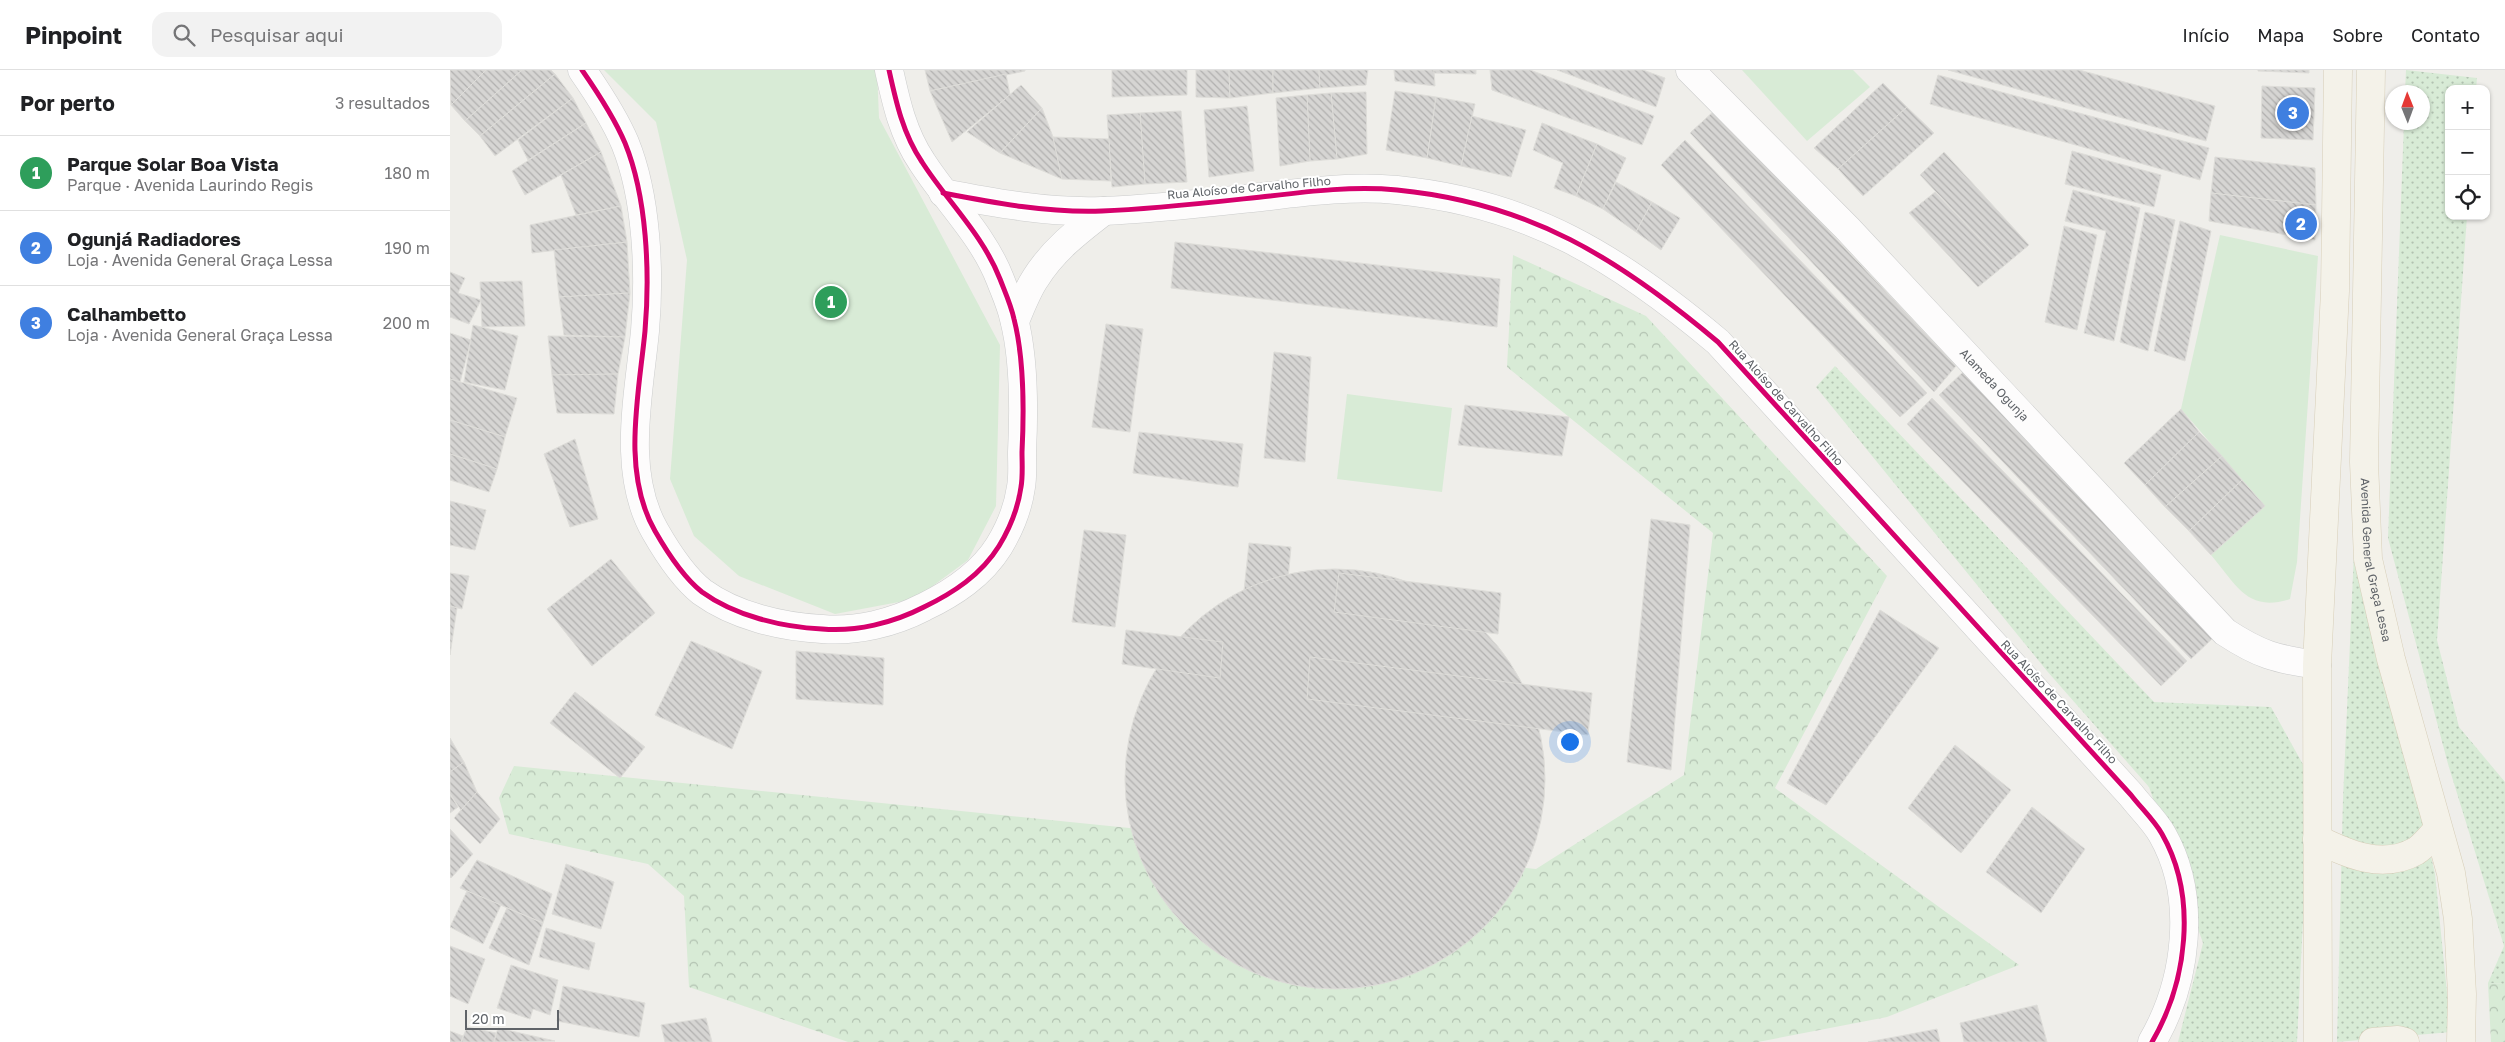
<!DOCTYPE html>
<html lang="pt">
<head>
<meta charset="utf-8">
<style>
	body { margin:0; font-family:"Golos Text",sans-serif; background:#f2f2f2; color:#202124 }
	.controls { position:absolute; right:15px; top:15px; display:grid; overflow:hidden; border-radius:10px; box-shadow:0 1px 4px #0004 }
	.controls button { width:45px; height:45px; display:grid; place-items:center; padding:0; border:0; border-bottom:1px solid #e0e0e0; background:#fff; color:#202124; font:25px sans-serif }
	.compass { position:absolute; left:1935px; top:15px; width:45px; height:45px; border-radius:50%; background:#fff; box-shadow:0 1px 4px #0004; rotate:359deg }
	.scale { position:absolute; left:15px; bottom:12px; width:94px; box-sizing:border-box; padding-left:5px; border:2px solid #5f6368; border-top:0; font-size:14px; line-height:18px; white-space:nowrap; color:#5f6368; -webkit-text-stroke:4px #fff; paint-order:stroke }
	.you { position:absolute; left:1119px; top:671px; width:18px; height:18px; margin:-12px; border:4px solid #fff; border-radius:50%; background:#1a73e8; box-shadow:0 0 0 8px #1a73e833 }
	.badge { display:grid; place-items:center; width:32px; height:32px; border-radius:50%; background:#0b8043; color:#fff; font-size:16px; font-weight:700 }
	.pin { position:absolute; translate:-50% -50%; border:2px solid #fff; box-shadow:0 1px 5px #0006 }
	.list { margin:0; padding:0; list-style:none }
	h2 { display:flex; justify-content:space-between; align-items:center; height:65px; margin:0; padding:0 20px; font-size:21px }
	h2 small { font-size:16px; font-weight:400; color:#757577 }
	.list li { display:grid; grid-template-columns:32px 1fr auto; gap:15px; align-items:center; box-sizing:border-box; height:75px; padding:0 20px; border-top:1px solid #e0e0e0 }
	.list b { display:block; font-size:19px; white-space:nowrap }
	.list p { margin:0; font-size:16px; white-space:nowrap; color:#757577 }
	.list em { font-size:16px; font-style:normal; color:#757577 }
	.icon { flex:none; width:28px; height:28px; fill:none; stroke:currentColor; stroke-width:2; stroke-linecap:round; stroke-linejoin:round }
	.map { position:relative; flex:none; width:2055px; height:972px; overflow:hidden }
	header { display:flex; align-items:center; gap:30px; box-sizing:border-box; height:70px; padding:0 25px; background:#fff; border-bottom:1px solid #e0e0e0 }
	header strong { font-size:24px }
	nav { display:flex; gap:28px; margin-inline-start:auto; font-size:18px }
	.search { width:350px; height:45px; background:#f2f2f2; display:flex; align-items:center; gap:12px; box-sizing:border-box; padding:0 18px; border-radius:15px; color:#757577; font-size:19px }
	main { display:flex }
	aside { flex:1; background:#fff }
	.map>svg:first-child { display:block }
	.grass { fill:url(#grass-dots) }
	.forest { fill:url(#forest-crowns) }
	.park { fill:#d8ebd6 }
	.building { fill:url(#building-back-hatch); stroke:#deddd9 }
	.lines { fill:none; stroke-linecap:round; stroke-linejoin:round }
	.minor-casing { stroke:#cbcccc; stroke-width:29 }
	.major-casing { stroke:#d7ceb8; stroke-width:29 }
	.minor { stroke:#fdfcfc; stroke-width:28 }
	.major { stroke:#f4f2e9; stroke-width:28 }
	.cycleway-casing { stroke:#fff; stroke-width:8 }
	.cycleway { stroke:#d6006c; stroke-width:5 }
	.labels { text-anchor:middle; stroke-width:4; stroke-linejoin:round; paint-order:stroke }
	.street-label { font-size:12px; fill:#5f6368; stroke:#fff }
</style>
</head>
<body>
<header>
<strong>Pinpoint</strong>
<div class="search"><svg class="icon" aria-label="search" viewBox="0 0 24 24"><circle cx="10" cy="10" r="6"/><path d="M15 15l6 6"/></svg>Pesquisar aqui</div>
<nav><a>Início</a><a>Mapa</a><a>Sobre</a><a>Contato</a></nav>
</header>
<main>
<aside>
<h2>Por perto<small>3 resultados</small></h2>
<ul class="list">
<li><span class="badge" style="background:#2e9e5b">1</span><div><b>Parque Solar Boa Vista</b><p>Parque · Avenida Laurindo Regis</p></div><em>180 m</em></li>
<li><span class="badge" style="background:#3f7fe0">2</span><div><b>Ogunjá Radiadores</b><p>Loja · Avenida General Graça Lessa</p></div><em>190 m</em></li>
<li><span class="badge" style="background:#3f7fe0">3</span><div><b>Calhambetto</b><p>Loja · Avenida General Graça Lessa</p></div><em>200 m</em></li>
</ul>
</aside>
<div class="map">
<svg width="2055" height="972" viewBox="0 0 2055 972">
	<defs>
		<pattern id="grass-dots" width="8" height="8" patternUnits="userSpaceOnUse" patternTransform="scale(1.25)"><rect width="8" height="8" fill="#d8ebd6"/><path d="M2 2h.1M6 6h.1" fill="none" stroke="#b2c2b1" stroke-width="1.8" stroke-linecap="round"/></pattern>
		<pattern id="forest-crowns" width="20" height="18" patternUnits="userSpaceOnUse" patternTransform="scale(1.25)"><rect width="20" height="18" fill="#d8ebd6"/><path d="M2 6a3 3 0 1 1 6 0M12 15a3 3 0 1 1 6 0" fill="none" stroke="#b2c2b1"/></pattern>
		<pattern id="building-back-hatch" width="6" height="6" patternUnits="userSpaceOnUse" patternTransform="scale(1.25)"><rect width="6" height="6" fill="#d6d5d3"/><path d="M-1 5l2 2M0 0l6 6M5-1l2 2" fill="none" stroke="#b1b0af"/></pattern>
	</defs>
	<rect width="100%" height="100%" fill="#efeeea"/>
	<g class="grass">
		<path d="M1956,0L2027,8L2026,19H1999V146H2017L1987,570L2009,657L2055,712V914L2038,913L2054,876L1998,694L1938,468L1954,53L1972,52V22H1955Z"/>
		<path d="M1385,296L1704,632L1821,637L1860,707L1847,972H1728L1753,873L1699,717L1597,601L1366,317Z"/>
		<path d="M1905,460L1985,804L2001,962L1887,972L1893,729Z"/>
	</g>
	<g class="forest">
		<path d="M1063,185L1196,246L1437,506L1325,718L1569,895L1437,947L1308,972H398L239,917L234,826L198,794L59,764L49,728L64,696L1086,799L1234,705L1263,463L1057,297Z"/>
		<path d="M2038,913L2055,914V972H2041Z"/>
	</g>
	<g class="park">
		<path d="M154,0H427L429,48L550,275L546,436L518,490L465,529L385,544L289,506L244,466L220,409L237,190L206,52Z"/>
		<path d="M1292,0H1403L1420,17L1357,71Z"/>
		<path d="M1770,165L1868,186L1847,492L1840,529C1797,543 1786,514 1761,485L1815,436L1731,339Z"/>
		<path d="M897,324L1002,338L992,422L887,409Z"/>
	</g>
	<g class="building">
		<path d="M0,0H36L1,35Z"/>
		<path d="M36,0H72L15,51L1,35Z"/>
		<path d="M72,0H101L105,4L30,66L15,51Z"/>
		<path d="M475,0H575V1L480,21Z"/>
		<path d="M662,0H737V25L662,27Z"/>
		<path d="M746,0H779L780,28L746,27Z"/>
		<path d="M779,0H823V23L780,28Z"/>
		<path d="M823,0H869L870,18L823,23Z"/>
		<path d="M869,0H918L916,15L870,18Z"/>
		<path d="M944,0H984L985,16L945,11Z"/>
		<path d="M984,0H1026V4L984,3Z"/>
		<path d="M1040,0H1080L1204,46L1192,75L1042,20Z"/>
		<path d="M1107,0H1193L1215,8L1206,37Z"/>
		<path d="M1498,0H1629L1765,36L1756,71Z"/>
		<path d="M1808,0H1859V3L1808,1Z"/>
		<path d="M105,4L123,28L45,86L30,66Z"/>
		<path d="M556,4L560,25L502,72L480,21Z"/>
		<path d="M1488,5L1759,78L1750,110L1480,34Z"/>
		<path d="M1433,13L1457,37L1388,99L1364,78Z"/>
		<path d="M571,15L592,38L550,83L517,62Z"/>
		<path d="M1812,16L1865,18L1863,70L1811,68Z"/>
		<path d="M945,21L986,27L977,88L936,80Z"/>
		<path d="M916,22L917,84L887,89L881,23Z"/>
		<path d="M881,23L887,89L860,91L857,25Z"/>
		<path d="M857,25L860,91L830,96L826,28Z"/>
		<path d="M986,27L1025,34L1011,96L977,88Z"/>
		<path d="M123,28L136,53L78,90L68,70Z"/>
		<path d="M797,36L804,101L759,107L754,40Z"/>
		<path d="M1457,37L1484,63L1413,126L1388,99Z"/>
		<path d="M592,38L603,67L612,109L550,83Z"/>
		<path d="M1265,40L1506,296L1484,322L1240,63Z"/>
		<path d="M731,41L737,112L695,114L690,43Z"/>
		<path d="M690,43L695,114L662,117L657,45Z"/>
		<path d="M1022,46L1076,60L1061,107L1011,96Z"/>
		<path d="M136,53L151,82L75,125L62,101Z"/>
		<path d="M1092,53L1147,74L1126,126L1104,118L1113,93L1083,80Z"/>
		<path d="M603,67L659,69L661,111L612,109Z"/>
		<path d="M1235,70L1477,323L1450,347L1211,95Z"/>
		<path d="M1147,74L1176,88L1153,139L1126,126Z"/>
		<path d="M1622,81L1711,105L1704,137L1615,114Z"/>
		<path d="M151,82L171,136L126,145L111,105Z"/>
		<path d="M1494,82L1579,175L1555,195L1470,105Z"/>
		<path d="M1765,87L1865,98L1866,135L1761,123Z"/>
		<path d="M1166,112L1202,132L1186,162L1153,139Z"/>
		<path d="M1623,120L1690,138L1664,271L1634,263L1656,161L1615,151Z"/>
		<path d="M1485,122L1555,195L1528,217L1459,143Z"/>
		<path d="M1761,123L1866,135L1865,170L1759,151Z"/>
		<path d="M1202,132L1230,148L1211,180L1186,162Z"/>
		<path d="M171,136L177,172L82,183L80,155Z"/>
		<path d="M1695,142L1725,150L1698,281L1670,272Z"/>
		<path d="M1730,151L1761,161L1735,291L1704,281Z"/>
		<path d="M1614,156L1647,165L1627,260L1595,252Z"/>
		<path d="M177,172L180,223L109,227L104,180Z"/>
		<path d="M725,172L1050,209L1047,257L721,218Z"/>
		<path d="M0,202L15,208L8,223L31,230L19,254L0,247Z"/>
		<path d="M72,211L75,256L32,257L30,212Z"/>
		<path d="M180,223L175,267L114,265L109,227Z"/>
		<path d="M656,254L693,259L680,362L642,357Z"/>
		<path d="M23,255L68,266L55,320L14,312Z"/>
		<path d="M0,263L21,270L10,312L0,309Z"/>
		<path d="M98,266L175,267L168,304L102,305Z"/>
		<path d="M824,282L861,287L855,392L814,388Z"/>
		<path d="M1514,301L1765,566L1741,589L1489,325Z"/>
		<path d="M168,304L164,344L107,343L102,305Z"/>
		<path d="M0,309L67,328L55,367L0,350Z"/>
		<path d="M1482,328L1737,591L1711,616L1457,354Z"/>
		<path d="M1015,335L1119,347L1112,386L1008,375Z"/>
		<path d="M1731,339L1749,362L1695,415L1674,393Z"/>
		<path d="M0,350L55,367L47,399L0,384Z"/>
		<path d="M689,362L793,374L788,417L683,403Z"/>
		<path d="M1749,362L1772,386L1715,437L1695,415Z"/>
		<path d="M125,369L148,449L120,457L94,384Z"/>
		<path d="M0,384L47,399L39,422L0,410Z"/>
		<path d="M1772,386L1792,410L1739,461L1715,437Z"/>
		<path d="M1792,410L1815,436L1761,485L1739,461Z"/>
		<path d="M0,431L36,440L25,480L0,475Z"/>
		<path d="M1201,449L1240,455L1221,700L1177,692Z"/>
		<path d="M634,460L676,465L665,557L622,552Z"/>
		<path d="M799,473L841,477L831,583L788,578Z"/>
		<path d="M161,489L205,543L142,596L97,539Z"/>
		<circle cx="885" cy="709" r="210"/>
		<path d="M0,503L19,506L12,539L0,536Z"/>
		<path d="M889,503L1051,523L1048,564L884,542Z"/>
		<path d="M0,536L7,538L0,585Z"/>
		<path d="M1430,540L1489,578L1376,735L1337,713Z"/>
		<path d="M676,560L773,572L770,608L672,594Z"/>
		<path d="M241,571L312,601L282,679L205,645Z"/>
		<path d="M346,581L434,588L433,635L346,629Z"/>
		<path d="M860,587L1142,623L1138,665L857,629Z"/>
		<path d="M125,622L195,677L170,708L100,653Z"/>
		<path d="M0,668L14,692L0,702Z"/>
		<path d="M1505,675L1561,720L1511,783L1458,738Z"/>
		<path d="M14,692L27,722L11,740L0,724V702Z"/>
		<path d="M27,722L50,749L30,774L4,748Z"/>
		<path d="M0,724L8,737L0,743Z"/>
		<path d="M1582,737L1635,779L1591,843L1536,802Z"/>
		<path d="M0,759L23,784L1,808L0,807Z"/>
		<path d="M27,790L102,824L93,853L10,818Z"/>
		<path d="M116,794L164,812L151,859L102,844Z"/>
		<path d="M17,821L51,835L33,874L0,857Z"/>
		<path d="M57,838L93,853L79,895L39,878Z"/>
		<path d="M96,858L145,873L139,900L89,887Z"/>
		<path d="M0,876L35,889L18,934L0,926Z"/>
		<path d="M61,895L108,910L100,945L83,939L80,949L47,938Z"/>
		<path d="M113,916L195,933L189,967L107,951Z"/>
		<path d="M1587,935L1597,972H1514L1510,953Z"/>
		<path d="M256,948L262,972H215L211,955Z"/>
		<path d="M17,957L46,963L44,972H11Z"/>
		<path d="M48,958L105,971L44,972Z"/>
		<path d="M1487,959L1490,972H1418Z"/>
		<path d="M0,961L13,966L11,972H0Z"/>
	</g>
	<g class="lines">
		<defs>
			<g id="minor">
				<path d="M132,0C148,23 164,47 175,73C197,127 200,203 195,261C189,324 171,402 205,461C217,482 233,507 252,522C285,546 332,557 372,559C406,562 443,553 474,537C503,523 531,505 549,476C560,458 568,438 571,417C573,406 572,393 572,382C574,342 574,288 564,249C561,235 555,222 550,209C533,165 497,131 472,92C453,64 446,32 439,0"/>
				<path id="s1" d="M1240,0L1397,158L1775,562C1810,585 1826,589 1867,595"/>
				<path d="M493,123C545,133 598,143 652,141C707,139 764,132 820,126C861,121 905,116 947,120C1080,133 1168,188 1268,272L1681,725C1691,738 1704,750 1712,764C1748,827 1737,912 1702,972"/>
				<path d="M565,251C571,237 577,221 585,209C603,180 628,161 654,141"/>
			</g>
			<g id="major">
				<path id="s2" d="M1921,0L1914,392L1918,489L1941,589L2001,803L2008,849L2012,924L2011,972"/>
				<path d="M1867,769C1897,784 1933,800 1966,781C1974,776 1981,766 1988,760"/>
				<path d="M1868,972L1867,595L1885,221L1888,0"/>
				<path d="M1923,972L1948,970L1955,972"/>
			</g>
		</defs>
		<use href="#minor" class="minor-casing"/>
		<use href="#major" class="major-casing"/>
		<use href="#minor" class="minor"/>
		<use href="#major" class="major"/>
		<defs>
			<g id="cycleway">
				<path d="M132,0C148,23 164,47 175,73C197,127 200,203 195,261C189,324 171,402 205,461C217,482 233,507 252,522C285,546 332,557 372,559C406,562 443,553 474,537C503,523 531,505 549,476C560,458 568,438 571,417C573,406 572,393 572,382C574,342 574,288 564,249C561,235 555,222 550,209C533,165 497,131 472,92C453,64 446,32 439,0"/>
				<path d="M493,123C545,133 598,143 652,141C707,139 764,132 820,126C861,121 905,116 947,120C1080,133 1168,188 1268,272L1681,725C1691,738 1704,750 1712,764C1748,827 1737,912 1702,972"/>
			</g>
		</defs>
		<use href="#cycleway" class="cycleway-casing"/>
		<use href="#cycleway" class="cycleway"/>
	</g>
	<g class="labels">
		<g class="street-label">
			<text transform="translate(799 118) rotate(-5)" y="4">Rua Aloíso de Carvalho Filho</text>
			<text dy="4" stroke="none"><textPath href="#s1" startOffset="438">Alameda Ogunja</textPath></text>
			<text transform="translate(1336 333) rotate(48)" y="4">Rua Aloíso de Carvalho Filho</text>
			<text dy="4" stroke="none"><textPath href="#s2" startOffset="491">Avenida General Graça Lessa</textPath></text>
			<text transform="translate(1609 632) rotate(47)" y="4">Rua Aloíso de Carvalho Filho</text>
		</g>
	</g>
</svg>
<div class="controls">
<button>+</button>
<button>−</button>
<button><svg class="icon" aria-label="locate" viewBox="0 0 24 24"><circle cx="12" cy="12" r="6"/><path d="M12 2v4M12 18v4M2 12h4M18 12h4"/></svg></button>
</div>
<svg class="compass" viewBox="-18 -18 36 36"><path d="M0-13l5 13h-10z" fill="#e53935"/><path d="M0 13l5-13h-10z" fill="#757577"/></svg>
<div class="scale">20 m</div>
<div class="you"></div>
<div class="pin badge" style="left:381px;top:232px;background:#2e9e5b">1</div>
<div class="pin badge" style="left:1851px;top:154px;background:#3f7fe0">2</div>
<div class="pin badge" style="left:1843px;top:43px;background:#3f7fe0">3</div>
</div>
</main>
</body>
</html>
